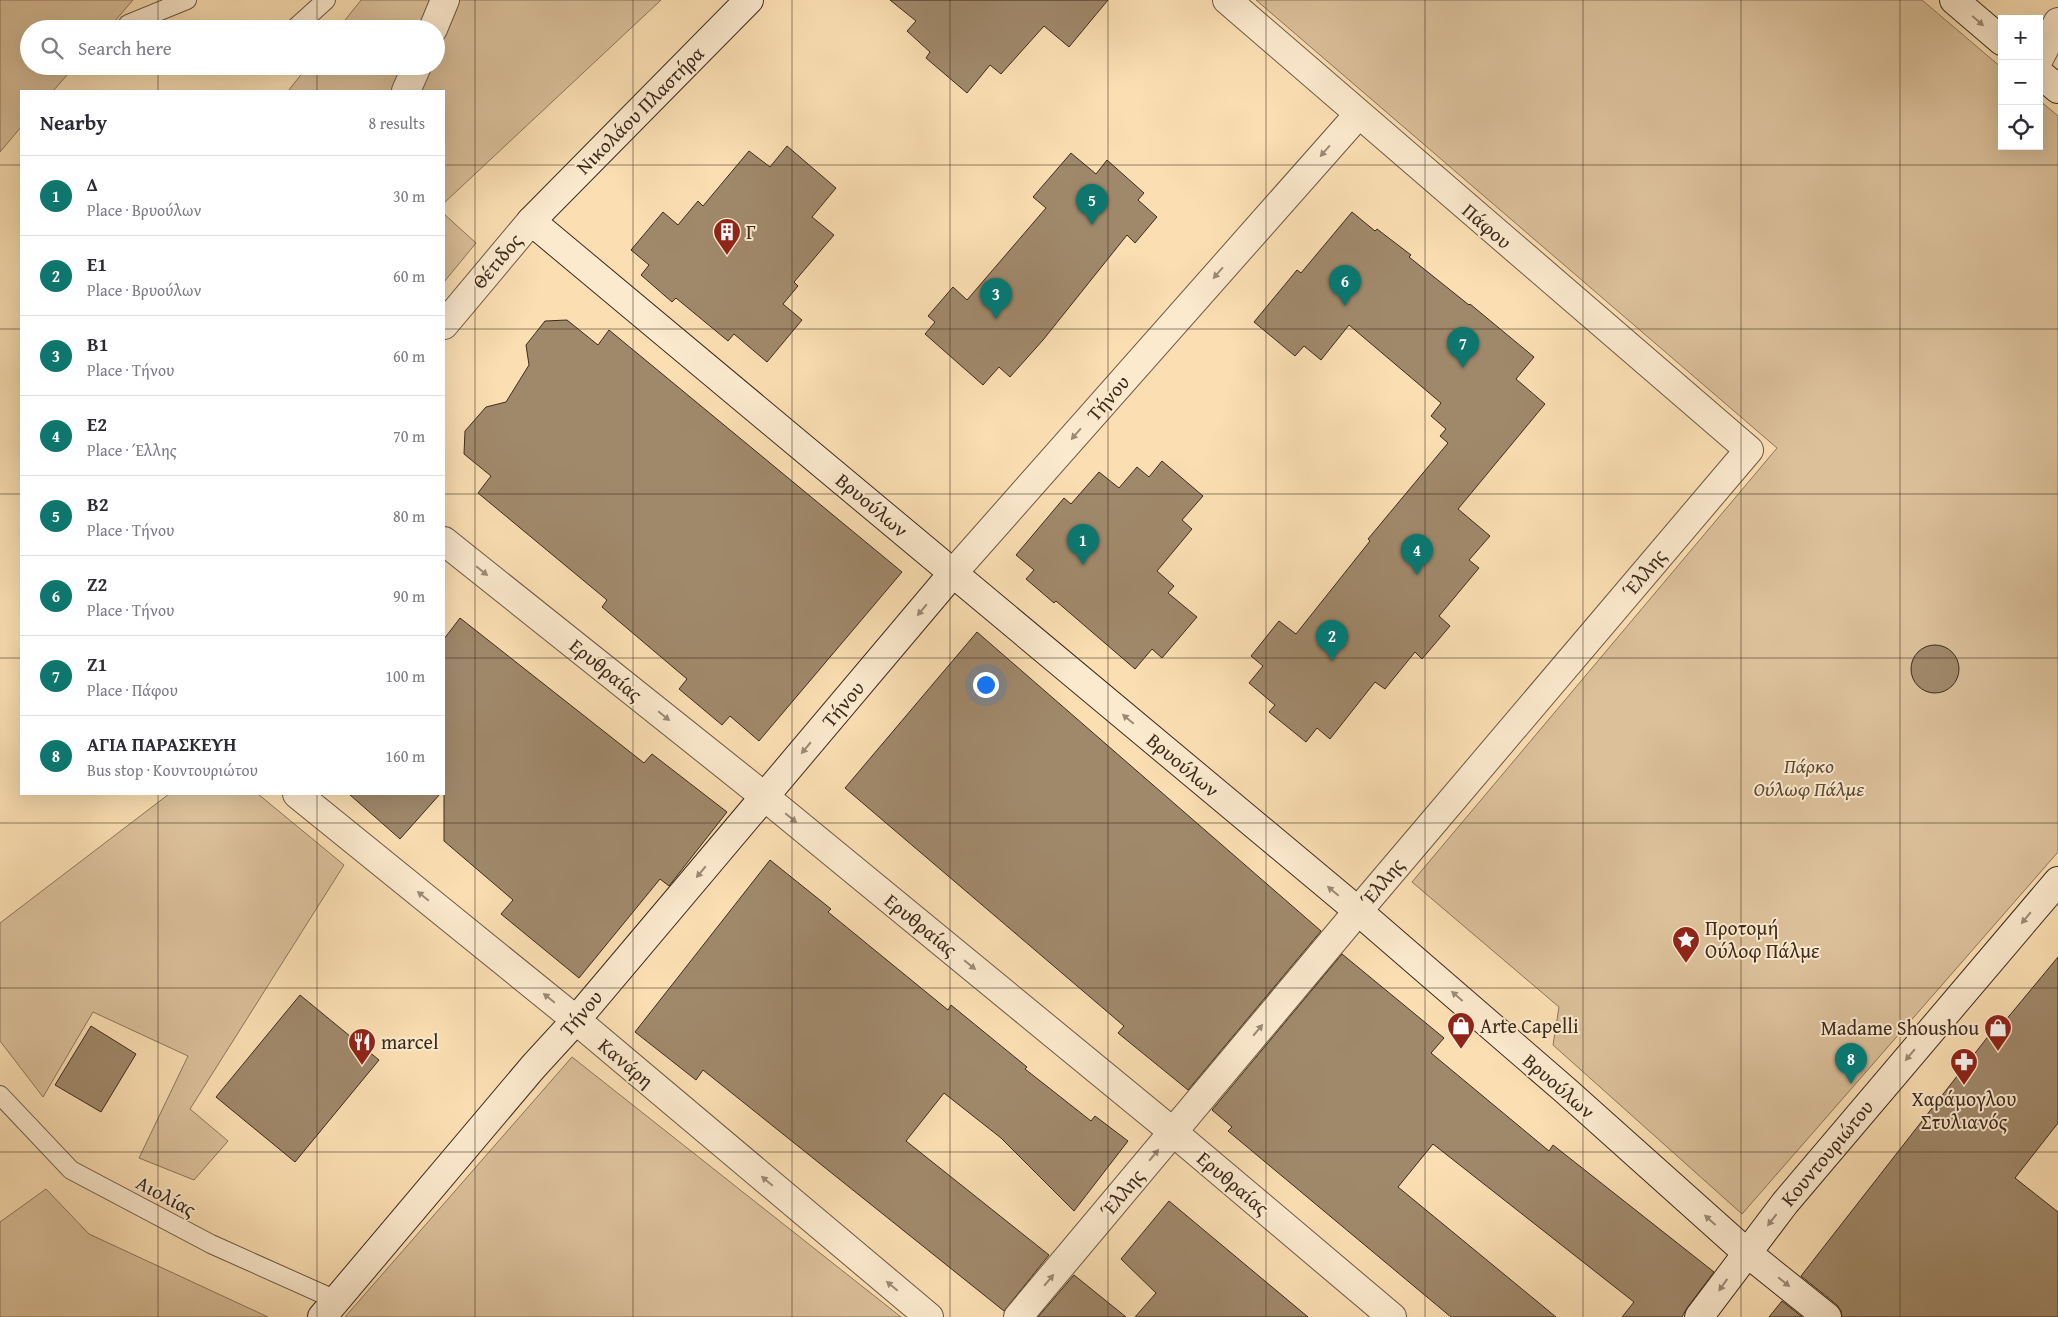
<!DOCTYPE html>
<html lang="en">
<head>
<meta charset="utf-8">
<style>
	body { margin:0; font-family:"Gentium Book Plus",serif; background:#f7f7f7; color:#2b2b33 }
	.controls { position:absolute; right:15px; top:15px; display:grid; overflow:hidden; border-radius:0px; box-shadow:0 5px 20px #0002 }
	.controls button { width:45px; height:45px; display:grid; place-items:center; padding:0; border:0; border-bottom:1px solid #e1e1e2; background:#fff; color:#2b2b33; font:25px sans-serif }
	.you { position:absolute; left:985px; top:684px; width:18px; height:18px; margin:-12px; border:4px solid #fff; border-radius:50%; background:#1a73e8; box-shadow:0 0 0 8px #1a73e833 }
	.badge { display:grid; place-items:center; width:32px; height:32px; border-radius:50%; background:#0f766e; color:#fff; font-size:16px; font-weight:700 }
	.pin { position:absolute; translate:-50% -41px; filter:drop-shadow(0 1px 2px #0008) }
	.pin::after { content:''; position:absolute; top:26px; width:18px; height:15px; background:inherit; clip-path:polygon(0 0,100% 0,50% 100%) }
	.list { margin:0; padding:0; list-style:none }
	h2 { display:flex; justify-content:space-between; align-items:center; height:65px; margin:0; padding:0 20px; font-size:21px }
	h2 small { font-size:16px; font-weight:400; color:#7c7c81 }
	.list li { display:grid; grid-template-columns:32px 1fr auto; gap:15px; align-items:center; box-sizing:border-box; height:80px; padding:0 20px; border-top:1px solid #e1e1e2 }
	.list b { display:block; font-size:19px; white-space:nowrap }
	.list p { margin:0; font-size:16px; white-space:nowrap; color:#7c7c81 }
	.list em { font-size:16px; font-style:normal; color:#7c7c81 }
	.icon { flex:none; width:28px; height:28px; fill:none; stroke:currentColor; stroke-width:2; stroke-linecap:round; stroke-linejoin:round }
	.map { position:relative; flex:none; width:2058px; height:1317px; overflow:hidden }
	.search { position:absolute; background:#fff; box-shadow:0 5px 20px #0002; left:20px; top:20px; width:425px; height:55px; display:flex; align-items:center; gap:12px; box-sizing:border-box; padding:0 18px; border-radius:28px; color:#7c7c81; font-size:19px }
	.panel { position:absolute; background:#fff; box-shadow:0 5px 20px #0002; left:20px; top:90px; width:425px; height:705px; border-radius:0px }
	.map>svg:first-child { display:block }
	.green { fill:#dbc09a; stroke:#8c765c }
	.building { fill:#a0896b; stroke:#3d2b1e }
	.lines { fill:none; stroke-linecap:round; stroke-linejoin:round }
	.lane-casing { stroke:#6c5843; stroke-width:20 }
	.street-casing { stroke:#6c5843; stroke-width:30 }
	.secondary-casing { stroke:#3d2b1e; stroke-width:30 }
	.lane { stroke:#fceace; stroke-width:18 }
	.street { stroke:#fceace; stroke-width:28 }
	.secondary { stroke:#fceace; stroke-width:28 }
	.oneway { fill:#9c8a76 }
	.grid { fill:none; stroke:#3d2b1e; stroke-width:1; stroke-opacity:0.55 }
	.labels { text-anchor:middle; stroke-width:4; stroke-linejoin:round; paint-order:stroke }
	.street-label { font-size:20px; fill:#3d2b1e; stroke:#fceace }
	.poi-label { font-size:20px; fill:#3d2b1e; stroke:#fceace; text-anchor:start }
	.park-label { font-size:20px; font-style:italic; fill:#5d4937; stroke:#fceace }
</style>
</head>
<body>
<div class="map">
<svg width="2058" height="1317" viewBox="0 0 2058 1317">
	<rect width="100%" height="100%" fill="#fbdfb3"/>
	<filter id="stains"><feTurbulence type="fractalNoise" baseFrequency=".004" numOctaves="4"/><feColorMatrix values="0 0 0 0 .2 0 0 0 0 .09 0 0 0 0 .02 0 0 0 .5 -.17"/></filter>
	<radialGradient id="worn" r=".72"><stop offset=".6" stop-color="#630" stop-opacity="0"/><stop offset="1" stop-color="#630" stop-opacity=".3"/></radialGradient>
	<g class="green">
		<path d="M0,0H133L108,29H29V66H75L53,91H21V127L0,152Z"/>
		<path d="M361,0H661L444,203V91H288L308,66H436V29H338Z"/>
		<path d="M1256,0H1922L2002,68V146H2039V100L2058,116V852L1742,1214L1553,1045L1559,1007L1412,882L1777,448Z"/>
		<path d="M444,214L476,243L444,282Z"/>
		<path d="M169,794H258L344,865L190,1109L228,1141L194,1180L139,1158L188,1056L93,1012L43,1097L0,1041V923Z"/>
		<path d="M572,1057L901,1317H345Z"/>
		<path d="M46,1189L89,1234L268,1317H0V1222Z"/>
	</g>
	<g class="building">
		<path d="M890,0H1108L1069,47L1044,26L1001,74L990,65L967,93L926,58L930,52L907,31L916,21Z"/>
		<path d="M787,146L836,188L812,217L834,235L794,282L798,286L783,304L802,320L767,362L734,334L728,341L676,298L672,302L641,275L649,265L631,250L663,212L678,225L698,201L703,206L749,151L770,167Z"/>
		<path d="M1071,153L1096,174L1107,160L1144,193L1138,200L1157,217L1135,243L1127,235L1043,340L1010,377L999,367L983,385L925,334L935,322L928,316L953,287L967,300L1046,208L1033,197Z"/>
		<path d="M1352,212L1375,231L1377,229L1411,255L1409,257L1469,305L1470,304L1534,357L1516,379L1545,404L1458,509L1490,536L1469,560L1479,568L1439,616L1450,626L1422,659L1415,652L1385,689L1375,682L1330,739L1317,728L1306,742L1269,712L1275,705L1249,683L1263,666L1251,656L1279,621L1296,634L1370,541L1368,539L1448,443L1440,436L1446,429L1431,416L1441,403L1349,325L1321,360L1304,346L1295,356L1254,322L1297,270L1301,273Z"/>
		<path d="M567,320L598,345L609,330L902,572L759,741L730,716L722,725L679,689L687,679L602,607L607,600L478,493L491,476L464,454L465,431L486,407L506,402L529,365L526,345L545,321Z"/>
		<path d="M1162,461L1203,496L1182,520L1192,529L1157,571L1174,586L1168,593L1197,617L1162,658L1152,649L1135,669L1056,601L1054,603L1026,579L1034,570L1016,555L1064,498L1071,504L1099,472L1119,488L1137,467L1149,477Z"/>
		<path d="M460,618L644,763L652,754L727,812L669,886L660,879L579,978L501,914L513,900L444,841V639Z"/>
		<path d="M977,632L1321,931L1188,1090L1118,1033L1124,1026L845,788Z"/>
		<circle cx="1935" cy="669" r="24"/>
		<path d="M349,794H440L400,839Z"/>
		<path d="M770,860L831,909L828,912L948,1010L951,1005L1027,1067L1025,1069L1091,1121L1095,1116L1128,1141L1074,1211L1001,1138L944,1093L906,1141L1049,1255L1004,1311L703,1070L696,1080L635,1032Z"/>
		<path d="M1342,954L1444,1038L1431,1053L1549,1151L1553,1145L1714,1272L1687,1308L1682,1317H1622L1634,1302L1433,1144L1398,1187L1556,1317H1451L1228,1131L1232,1127L1212,1110Z"/>
		<path d="M2058,957V1123L2015,1178L2058,1212V1317H1842L1841,1311L1837,1305L1801,1276L1997,1025L2000,1027Z"/>
		<path d="M300,995L379,1060L295,1162L216,1097Z"/>
		<path d="M91,1026L136,1054L101,1112L55,1085Z"/>
		<path d="M1169,1201L1308,1317H1135L1156,1293L1121,1259Z"/>
		<path d="M1074,1275L1126,1317H1038Z"/>
		<path d="M1782,1301L1802,1317H1769Z"/>
	</g>
	<g class="lines">
		<defs>
			<g id="lane">
				<path d="M128,24L187,0"/>
				<path d="M294,29L326,0"/>
				<path d="M0,1095L71,1170L211,1244L336,1300"/>
			</g>
			<g id="street">
				<path d="M433,29L445,0"/>
				<path d="M2039,59L2058,22"/>
				<path d="M406,91L417,66"/>
				<path d="M444,325L531,221"/>
				<path d="M444,541L765,797L1173,1132L1392,1317"/>
				<path d="M953,573L1358,115"/>
				<path d="M297,794L576,1020L929,1317"/>
				<path d="M1018,1317L1358,911L1749,450L1227,0"/>
			</g>
			<g id="secondary">
				<path d="M749,0L531,221L1358,911L1565,1090L1746,1252L1827,1317"/>
				<path d="M1954,0L2002,41"/>
				<path d="M2039,73L2058,89"/>
				<path d="M322,1317L533,1067L576,1020L953,573"/>
				<path d="M1699,1317L1785,1203L2058,881"/>
			</g>
		</defs>
		<use href="#lane" class="lane-casing"/>
		<use href="#street" class="street-casing"/>
		<use href="#secondary" class="secondary-casing"/>
		<use href="#lane" class="lane"/>
		<use href="#street" class="street"/>
		<use href="#secondary" class="secondary"/>
	</g>
	<defs><path id="oneway-solid" d="M-6-.8H1V-3.2L6.5 0L1 3.2V.8H-6Z" transform="scale(1.25)"/></defs>
	<g class="oneway">
		<use href="#oneway-solid" transform="translate(1978 21) rotate(41)"/>
		<use href="#oneway-solid" transform="translate(1325 151) rotate(131)"/>
		<use href="#oneway-solid" transform="translate(1218 273) rotate(131)"/>
		<use href="#oneway-solid" transform="translate(1076 434) rotate(131)"/>
		<use href="#oneway-solid" transform="translate(482 571) rotate(39)"/>
		<use href="#oneway-solid" transform="translate(922 610) rotate(130)"/>
		<use href="#oneway-solid" transform="translate(664 716) rotate(39)"/>
		<use href="#oneway-solid" transform="translate(1128 719) rotate(-140)"/>
		<use href="#oneway-solid" transform="translate(806 748) rotate(130)"/>
		<use href="#oneway-solid" transform="translate(791 818) rotate(39)"/>
		<use href="#oneway-solid" transform="translate(701 872) rotate(130)"/>
		<use href="#oneway-solid" transform="translate(1333 891) rotate(-140)"/>
		<use href="#oneway-solid" transform="translate(423 896) rotate(-141)"/>
		<use href="#oneway-solid" transform="translate(2026 918) rotate(130)"/>
		<use href="#oneway-solid" transform="translate(970 965) rotate(39)"/>
		<use href="#oneway-solid" transform="translate(1457 996) rotate(-139)"/>
		<use href="#oneway-solid" transform="translate(549 998) rotate(-141)"/>
		<use href="#oneway-solid" transform="translate(1258 1030) rotate(-50)"/>
		<use href="#oneway-solid" transform="translate(1910 1055) rotate(130)"/>
		<use href="#oneway-solid" transform="translate(1154 1155) rotate(-50)"/>
		<use href="#oneway-solid" transform="translate(767 1181) rotate(-140)"/>
		<use href="#oneway-solid" transform="translate(1710 1220) rotate(-138)"/>
		<use href="#oneway-solid" transform="translate(1772 1220) rotate(128)"/>
		<use href="#oneway-solid" transform="translate(1049 1280) rotate(-50)"/>
		<use href="#oneway-solid" transform="translate(1784 1282) rotate(39)"/>
		<use href="#oneway-solid" transform="translate(1723 1285) rotate(125)"/>
		<use href="#oneway-solid" transform="translate(892 1286) rotate(-140)"/>
	</g>
	<path class="grid" d="M158,0V29M317,0V29M475,0V1317M633,0V1317M792,0V1317M950,0V1317M1108,0V1317M1266,0V1317M1425,0V1317M1583,0V1317M1741,0V1317M1900,0V1317M158,66V91M317,66V91M0,165H21M444,165H2058M0,329H21M444,329H2058M0,494H21M444,494H2058M0,658H21M444,658H2058M158,794V1317M317,794V1317M0,823H2058M0,988H2058M0,1152H2058"/>
	<defs>
		<symbol id="building-pin" viewBox="-11 -11 22 30"><path d="M0 17L-7.5 6A9.5 9.5 0 1 1 7.5 6Z" fill="#8f2418" stroke="#fceace"/><path d="M-4-6H4V6H1V3H-1V6H-4ZM-2.5-4.3h1.7v1.8h-1.7ZM.8-4.3h1.7v1.8H.8ZM-2.5-1h1.7V.8h-1.7ZM.8-1h1.7V.8H.8Z" fill="#fff"/></symbol>
		<symbol id="sight-pin" viewBox="-11 -11 22 30"><path d="M0 17L-7.5 6A9.5 9.5 0 1 1 7.5 6Z" fill="#8f2418" stroke="#fceace"/><path d="M0-6L1.8-2.2L6-1.7L2.9 1.2L3.7 5.4L0 3.3L-3.7 5.4L-2.9 1.2L-6-1.7L-1.8-2.2Z" fill="#fff"/></symbol>
		<symbol id="shop-pin" viewBox="-11 -11 22 30"><path d="M0 17L-7.5 6A9.5 9.5 0 1 1 7.5 6Z" fill="#8f2418" stroke="#fceace"/><path d="M-5-2.5h2.3a2.7 3.5 0 0 1 5.4 0H5L5.5 6h-11ZM-1.5-2.5h3a1.5 2.3 0 0 0-3 0Z" fill="#fff"/></symbol>
		<symbol id="restaurant-pin" viewBox="-11 -11 22 30"><path d="M0 17L-7.5 6A9.5 9.5 0 1 1 7.5 6Z" fill="#8f2418" stroke="#fceace"/><path d="M-5-6h1v4h1v-4h1v4h1v-4h1v5L-1.5 .5V6h-2V.5L-5-1ZM5-6V6H3V1.5H1.5Q1.5-4 5-6Z" fill="#fff"/></symbol>
		<symbol id="pharmacy-pin" viewBox="-11 -11 22 30"><path d="M0 17L-7.5 6A9.5 9.5 0 1 1 7.5 6Z" fill="#8f2418" stroke="#fceace"/><path d="M-2-6h4v4h4v4h-4v4h-4v-4h-4v-4h4Z" fill="#fff"/></symbol>
	</defs>
	<g fill-rule="evenodd">
		<use href="#building-pin" x="711" y="216" width="32" height="43"/>
		<use href="#sight-pin" x="1670" y="924" width="32" height="43"/>
		<use href="#shop-pin" x="1445" y="1010" width="32" height="43"/>
		<use href="#shop-pin" x="1982" y="1012" width="32" height="43"/>
		<use href="#restaurant-pin" x="346" y="1026" width="32" height="43"/>
		<use href="#pharmacy-pin" x="1948" y="1046" width="32" height="43"/>
	</g>
	<g class="labels">
		<g class="street-label">
			<text transform="translate(640 110) rotate(-45)" y="7">Νικολάου Πλαστήρα</text>
			<text transform="translate(1487 226) rotate(41)" y="7">Πάφου</text>
			<text transform="translate(497 261) rotate(-50)" y="7">Θέτιδος</text>
			<text transform="translate(1108 398) rotate(-49)" y="7">Τήνου</text>
			<text transform="translate(872 505) rotate(40)" y="7">Βρυούλων</text>
			<text transform="translate(1644 573) rotate(-50)" y="7">Έλλης</text>
			<text transform="translate(606 670) rotate(39)" y="7">Ερυθραίας</text>
			<text transform="translate(843 704) rotate(-50)" y="7">Τήνου</text>
			<text transform="translate(1183 765) rotate(40)" y="7">Βρυούλων</text>
			<text transform="translate(1382 882) rotate(-50)" y="7">Έλλης</text>
			<text transform="translate(921 925) rotate(39)" y="7">Ερυθραίας</text>
			<text transform="translate(581 1013) rotate(-49)" y="7">Τήνου</text>
			<text transform="translate(626 1063) rotate(40)" y="7">Κανάρη</text>
			<text transform="translate(1559 1086) rotate(41)" y="7">Βρυούλων</text>
			<text transform="translate(1827 1153) rotate(-50)" y="7">Κουντουριώτου</text>
			<text transform="translate(1233 1183) rotate(40)" y="7">Ερυθραίας</text>
			<text transform="translate(1122 1193) rotate(-50)" y="7">Έλλης</text>
			<text transform="translate(166 1196) rotate(28)" y="7">Αιολίας</text>
		</g>
		<g class="poi-label">
			<text x="746" y="239">Γ</text>
			<text x="1705" y="935">Προτομή<tspan x="1705" dy="23">Ούλοφ Πάλμε</tspan></text>
			<text x="1480" y="1033">Arte Capelli</text>
			<text x="1979" y="1035" text-anchor="end">Madame Shoushou</text>
			<text x="381" y="1049">marcel</text>
			<text x="1964" y="1106" text-anchor="middle">Χαράμογλου<tspan x="1964" dy="23">Στυλιανός</tspan></text>
		</g>
		<g class="park-label">
			<text x="1809" y="773">Πάρκο<tspan x="1809" dy="23">Ούλωφ Πάλμε</tspan></text>
		</g>
	</g>
	<rect width="100%" height="100%" filter="url(#stains)"/>
	<rect width="100%" height="100%" fill="url(#worn)"/>
</svg>
<div class="controls">
<button>+</button>
<button>−</button>
<button><svg class="icon" aria-label="locate" viewBox="0 0 24 24"><circle cx="12" cy="12" r="6"/><path d="M12 2v4M12 18v4M2 12h4M18 12h4"/></svg></button>
</div>
<div class="you"></div>
<div class="pin badge" style="left:1083px;top:565px">1</div>
<div class="pin badge" style="left:1332px;top:661px">2</div>
<div class="pin badge" style="left:996px;top:319px">3</div>
<div class="pin badge" style="left:1417px;top:575px">4</div>
<div class="pin badge" style="left:1092px;top:225px">5</div>
<div class="pin badge" style="left:1345px;top:306px">6</div>
<div class="pin badge" style="left:1463px;top:368px">7</div>
<div class="pin badge" style="left:1851px;top:1084px">8</div>
<div class="search"><svg class="icon" aria-label="search" viewBox="0 0 24 24"><circle cx="10" cy="10" r="6"/><path d="M15 15l6 6"/></svg>Search here</div>
<section class="panel">
<h2>Nearby<small>8 results</small></h2>
<ul class="list">
<li><span class="badge">1</span><div><b>Δ</b><p>Place · Βρυούλων</p></div><em>30 m</em></li>
<li><span class="badge">2</span><div><b>E1</b><p>Place · Βρυούλων</p></div><em>60 m</em></li>
<li><span class="badge">3</span><div><b>Β1</b><p>Place · Τήνου</p></div><em>60 m</em></li>
<li><span class="badge">4</span><div><b>E2</b><p>Place · Έλλης</p></div><em>70 m</em></li>
<li><span class="badge">5</span><div><b>Β2</b><p>Place · Τήνου</p></div><em>80 m</em></li>
<li><span class="badge">6</span><div><b>Ζ2</b><p>Place · Τήνου</p></div><em>90 m</em></li>
<li><span class="badge">7</span><div><b>Ζ1</b><p>Place · Πάφου</p></div><em>100 m</em></li>
<li><span class="badge">8</span><div><b>ΑΓΙΑ ΠΑΡΑΣΚΕΥΗ</b><p>Bus stop · Κουντουριώτου</p></div><em>160 m</em></li>
</ul>
</section>
</div>
</body>
</html>
